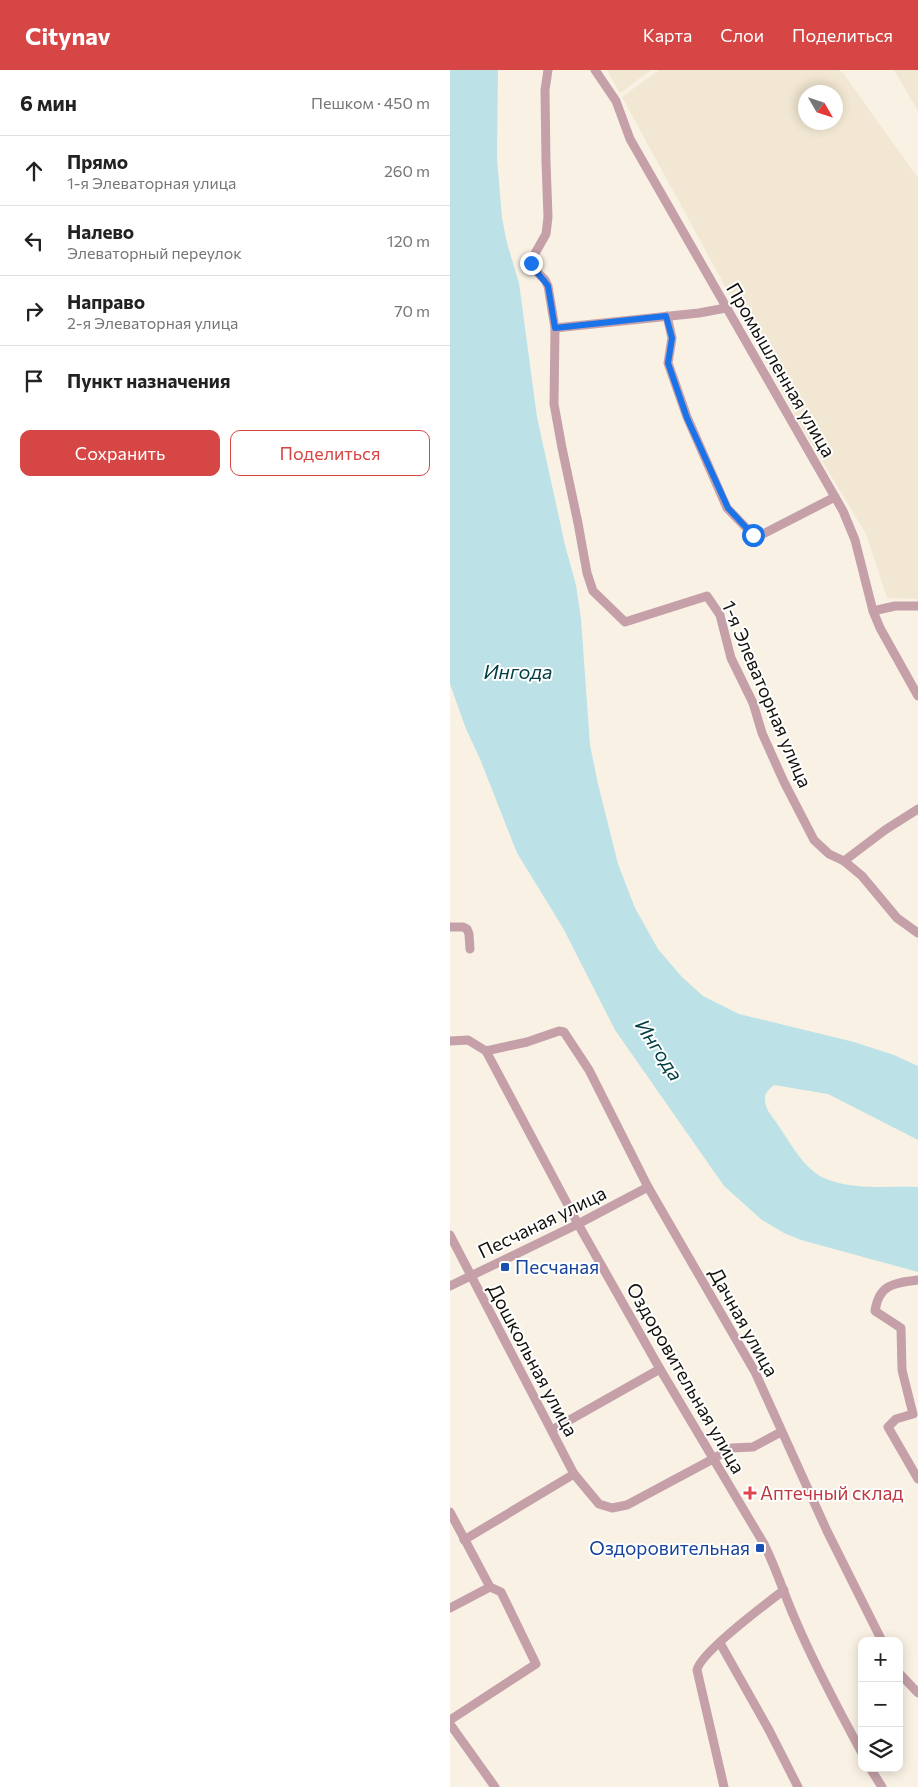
<!DOCTYPE html>
<html lang="ru">
<head>
<meta charset="utf-8">
<style>
	body { margin:0; font-family:Commissioner,sans-serif; background:#f6f6f6; color:#222 }
	.controls { position:absolute; right:15px; bottom:15px; display:grid; overflow:hidden; border-radius:10px; box-shadow:0 2px 12px #0003 }
	.controls button { width:45px; height:45px; display:grid; place-items:center; padding:0; border:0; border-bottom:1px solid #e0e0e0; background:#fff; color:#222; font:25px sans-serif }
	.compass { position:absolute; left:348px; top:15px; width:45px; height:45px; border-radius:50%; background:#fff; box-shadow:0 2px 12px #0003; rotate:129deg }
	.stop { position:absolute; width:15px; height:15px; margin:-11px; border:4px solid #1a73e8; border-radius:50%; background:#fff }
	.stop.end { background:#1a73e8; border-color:#fff; box-shadow:0 1px 5px #0008 }
	.list { margin:0; padding:0; list-style:none }
	h2 { display:flex; justify-content:space-between; align-items:center; height:65px; margin:0; padding:0 20px; font-size:21px }
	h2 small { font-size:16px; font-weight:400; color:#767676 }
	.list li { display:grid; grid-template-columns:32px 1fr auto; gap:15px; align-items:center; box-sizing:border-box; height:70px; padding:0 20px; border-top:1px solid #e0e0e0 }
	.list b { display:block; font-size:19px; white-space:nowrap }
	.list p { margin:0; font-size:16px; white-space:nowrap; color:#767676 }
	.list em { font-size:16px; font-style:normal; color:#767676 }
	.actions { display:flex; gap:10px; padding:15px 20px }
	.actions a { flex:1; padding:11px 0; border:1px solid #d54644; border-radius:10px; text-align:center; font-size:18px; color:#d54644 }
	.actions .main { background:#d54644; color:#fff }
	.icon { flex:none; width:28px; height:28px; fill:none; stroke:currentColor; stroke-width:2; stroke-linecap:round; stroke-linejoin:round }
	.map { position:relative; flex:none; width:468px; height:1717px; overflow:hidden }
	header { display:flex; align-items:center; gap:30px; box-sizing:border-box; height:70px; padding:0 25px; background:#d54644; color:#fff }
	header strong { font-size:24px }
	nav { display:flex; gap:28px; margin-inline-start:auto; font-size:18px }
	main { display:flex }
	aside { flex:1; background:#fff }
	.map>svg:first-child { display:block }
	.built { fill:#f1e7d2; fill-rule:evenodd }
	.water { fill:#bce2e7 }
	.lines { fill:none; stroke-linecap:round; stroke-linejoin:round }
	.minor { stroke:#c5a0a9; stroke-width:9 }
	.route { stroke:#1a73e8; stroke-width:6 }
	.transit-dot { fill:#1a4fb4; stroke:#fff; stroke-width:2 }
	.health-dot { fill:#e0444e; stroke:#fff; stroke-width:2 }
	.labels { text-anchor:middle; stroke-width:4; stroke-linejoin:round; paint-order:stroke }
	.street-label { font-size:19px; fill:#13110c; stroke:#fff }
	.transit-label { font-size:19px; fill:#164399; stroke:#fff; text-anchor:start }
	.health-label { font-size:19px; fill:#be3a42; stroke:#fff; text-anchor:start }
	.water-label { font-size:20px; font-style:italic; fill:#034045; stroke:#fff }
</style>
</head>
<body>
<header>
<strong>Citynav</strong>
<nav><a>Карта</a><a>Слои</a><a>Поделиться</a></nav>
</header>
<main>
<aside>
<h2>6 мин<small>Пешком · 450 m</small></h2>
<ul class="list">
<li><svg class="icon" aria-label="ahead" viewBox="0 0 24 24"><path d="M12 20V5M6 11l6-6 6 6"/></svg><div><b>Прямо</b><p>1-я Элеваторная улица</p></div><em>260 m</em></li>
<li><svg class="icon" aria-label="left" viewBox="0 0 24 24"><path d="M17 20v-9H6M10 6l-5 5 5 5"/></svg><div><b>Налево</b><p>Элеваторный переулок</p></div><em>120 m</em></li>
<li><svg class="icon" aria-label="right" viewBox="0 0 24 24"><path d="M7 20v-9h11M14 6l5 5-5 5"/></svg><div><b>Направо</b><p>2-я Элеваторная улица</p></div><em>70 m</em></li>
<li><svg class="icon" aria-label="arrive" viewBox="0 0 24 24"><path d="M6 21V4h12l-3 4 3 4H6"/></svg><div><b>Пункт назначения</b></div></li>
</ul>
<div class="actions"><a class="main">Сохранить</a><a>Поделиться</a></div>
</aside>
<div class="map">
<svg width="468" height="1717" viewBox="0 0 468 1717">
	<rect width="100%" height="100%" fill="#f9f2e4"/>
	<g class="built">
		<path d="M157,0H201L170,23Z"/>
		<path d="M209,0H389L393,3L468,108V529L437,528L416,464L351,356L172,27ZM386,22V52H356V22Z"/>
		<path d="M444,0H468V41Z"/>
	</g>
	<path class="water" d="M0,0H48L47,87L52,148L57,173L69,213L87,347L115,475L126,515L131,549L140,675L148,714L168,794L185,838L208,879L232,907L253,926L289,944L404,972L444,985L468,996V1070L378,1024L324,1015C318,1020 314,1024 315,1031C316,1041 323,1047 328,1055C342,1075 355,1102 379,1110C407,1120 439,1116 468,1117V1202L351,1170L334,1163L312,1150L274,1116L165,960L113,858L67,783L30,689L16,659L0,614Z"/>
	<g class="lines">
		<g class="minor">
			<path d="M98,0L95,20L96,92L98,147L96,164L83,187L81,193L84,199L95,210L98,216L105,258L104,334L112,378L128,453L137,503L143,521L175,552L257,526L270,545L281,588L303,633L312,663L334,712L364,770L379,784L394,791L412,806L447,848L468,863"/>
			<path d="M145,0L166,31L180,69L393,441L405,470L423,541L430,558L468,626"/>
			<path d="M217,246L222,268L218,293L237,347L277,438L303,465L307,467L385,427"/>
			<path d="M105,258L249,243L276,238"/>
			<path d="M423,541L445,536H468"/>
			<path d="M394,791L435,760L468,739"/>
			<path d="M0,857H13L17,859L19,864L20,879"/>
			<path d="M0,971L18,970L36,981L77,972L109,961L114,962L139,1000L198,1117L305,1302L377,1461L432,1571"/>
			<path d="M36,981L128,1154L210,1299L314,1474C326,1498 334,1524 345,1549C364,1594 388,1639 412,1683"/>
			<path d="M0,1165L124,1404L149,1434L162,1438L177,1435L263,1389L281,1378L303,1377L331,1362"/>
			<path d="M468,1210C444,1213 429,1214 425,1241L451,1258L452,1300L463,1344L446,1349L438,1357L468,1409"/>
			<path d="M0,1216L128,1154L198,1117"/>
			<path d="M102,1360L210,1299"/>
			<path d="M0,1442L40,1517L51,1522L86,1594L0,1650"/>
			<path d="M14,1470L124,1404"/>
			<path d="M0,1538L40,1517"/>
			<path d="M270,1573L319,1660L348,1717"/>
			<path d="M449,1603L468,1623"/>
			<path d="M0,1654L45,1717"/>
			<path d="M420,1698L432,1717"/>
			<path d="M274,1717L247,1600C250,1583 317,1533 334,1520"/>
		</g>
	</g>
	<g class="lines">
		<path class="route" d="M81,193C85,202 93,208 98,216L105,258L216,246L222,268L218,293L237,348L278,438L303,465"/>
	</g>
	<g class="transit-dot">
		<rect x="50" y="1192" width="10" height="10" rx="2.5"/>
		<rect x="305" y="1473" width="10" height="10" rx="2.5"/>
	</g>
	<path class="health-dot" d="M297.5 1415.5h5v5h5v5h-5v5h-5v-5h-5v-5h5z"/>
	<g class="labels">
		<g class="street-label">
			<text transform="translate(331 300) rotate(60)" y="7">Промышленная улица</text>
			<text transform="translate(317 624) rotate(67)" y="7">1-я Элеваторная улица</text>
			<text transform="translate(92 1152) rotate(-26)" y="7">Песчаная улица</text>
			<text transform="translate(294 1252) rotate(61)" y="7">Дачная улица</text>
			<text transform="translate(83 1290) rotate(62)" y="7">Дошкольная улица</text>
			<text transform="translate(236 1308) rotate(60)" y="7">Оздоровительная улица</text>
		</g>
		<g class="transit-label">
			<text x="65" y="1204">Песчаная</text>
			<text x="300" y="1485" text-anchor="end">Оздоровительная</text>
		</g>
		<g class="health-label">
			<text x="310" y="1430">Аптечный склад</text>
		</g>
		<g class="water-label">
			<text x="68" y="609">Ингода</text>
			<text transform="translate(209 980) rotate(57)" y="7">Ингода</text>
		</g>
	</g>
</svg>
<div class="controls">
<button>+</button>
<button>−</button>
<button><svg class="icon" aria-label="layers" viewBox="0 0 24 24"><path d="M12 4l9 5-9 5-9-5zM3 14l9 5 9-5"/></svg></button>
</div>
<svg class="compass" viewBox="-18 -18 36 36"><path d="M0-13l5 13h-10z" fill="#e53935"/><path d="M0 13l5-13h-10z" fill="#767676"/></svg>
<div class="stop" style="left:303px;top:465px"></div>
<div class="stop end" style="left:81px;top:193px"></div>
</div>
</main>
</body>
</html>
